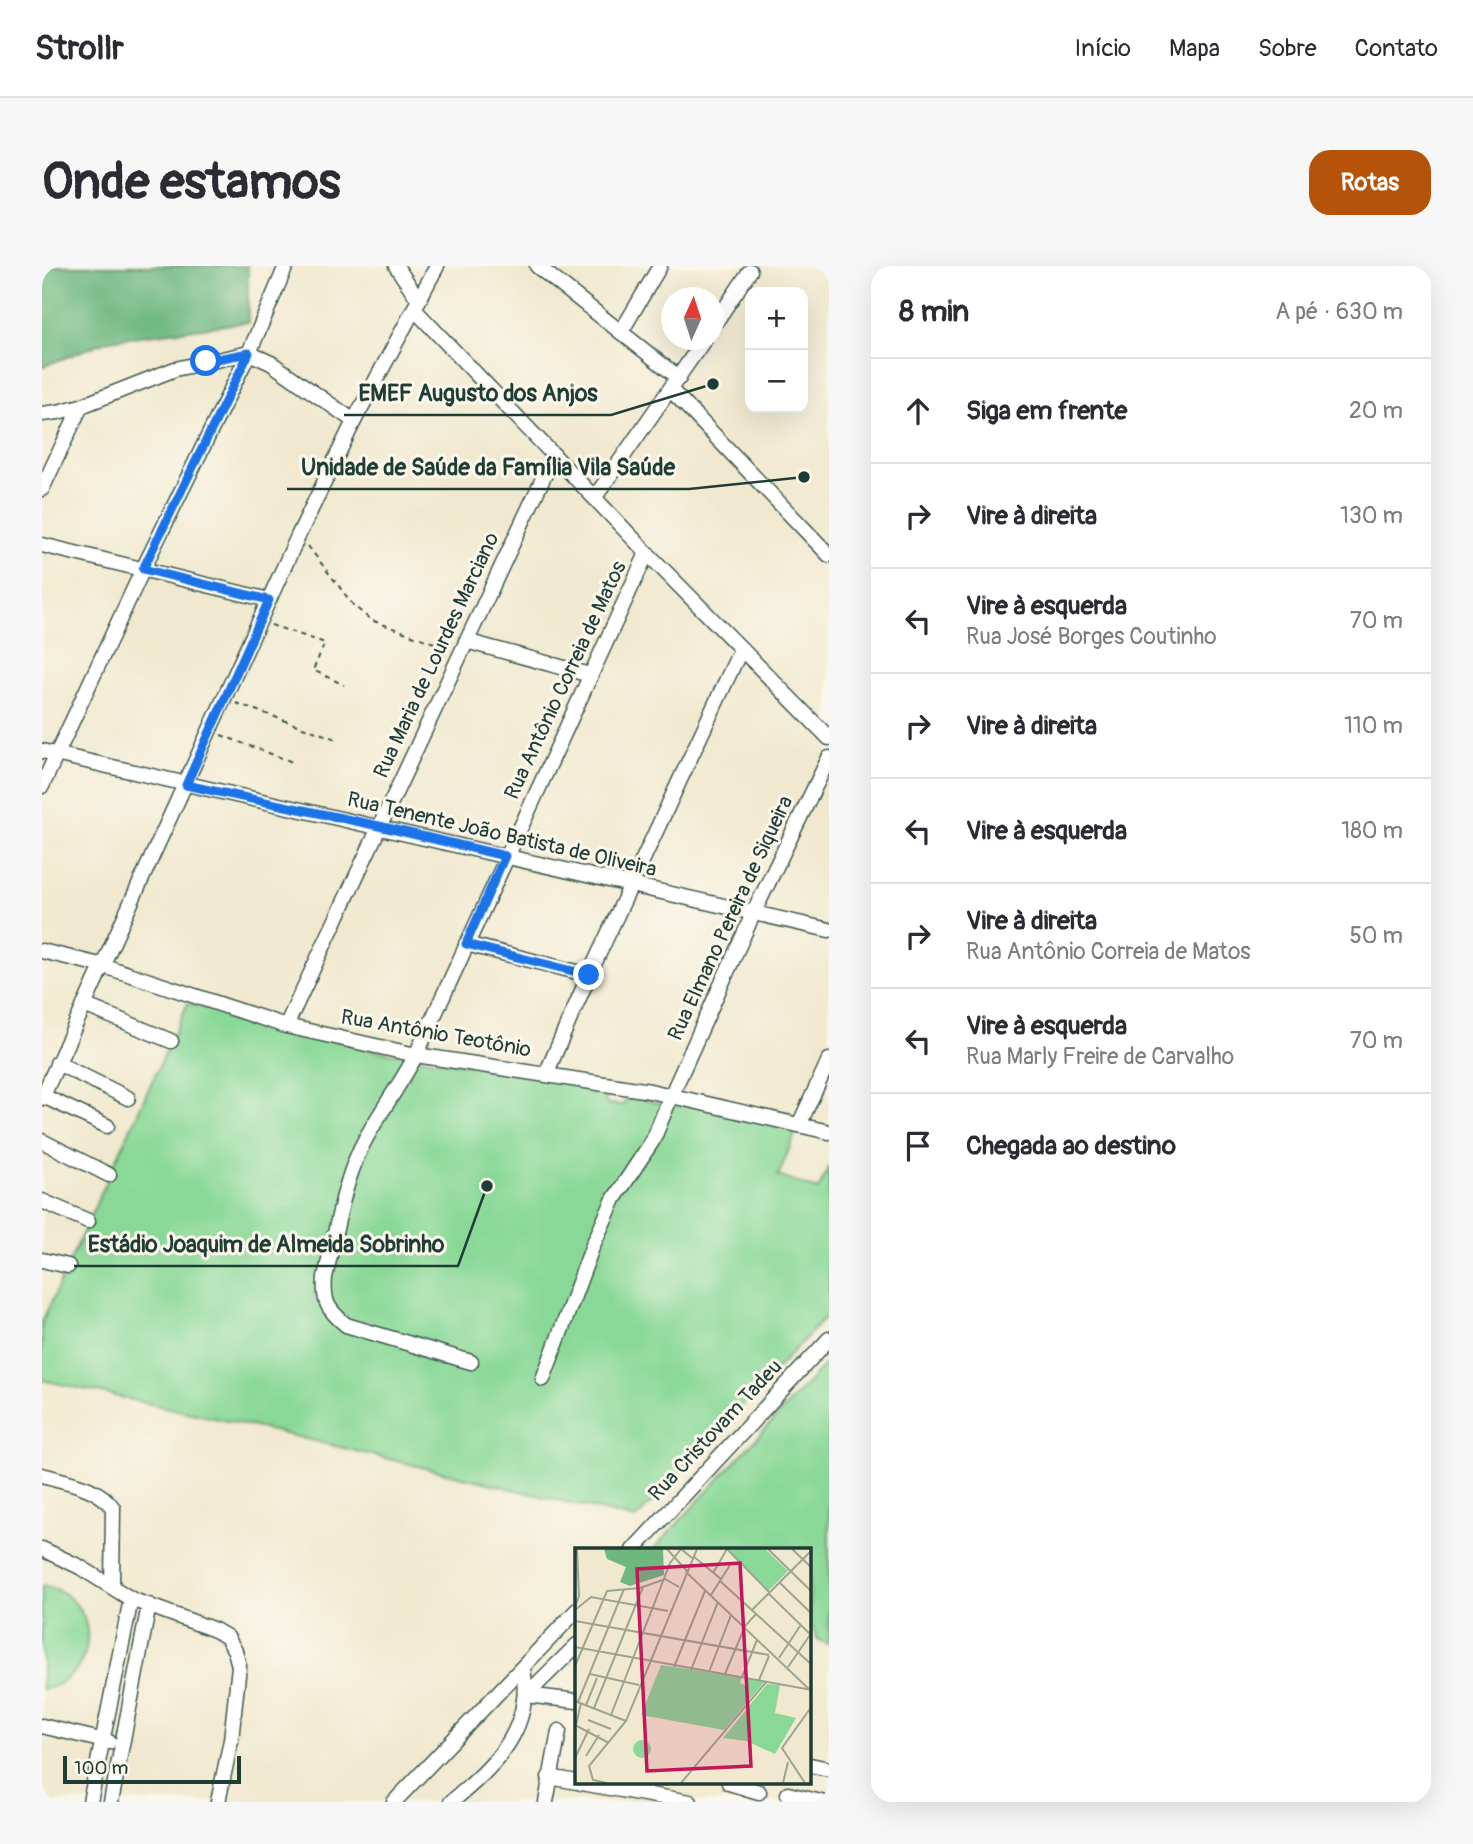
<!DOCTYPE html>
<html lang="pt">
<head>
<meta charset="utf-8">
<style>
	body { margin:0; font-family:Pangolin,sans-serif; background:#f7f7f7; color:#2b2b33 }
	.controls { position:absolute; right:21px; top:21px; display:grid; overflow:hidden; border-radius:14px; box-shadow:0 7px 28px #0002 }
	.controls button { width:63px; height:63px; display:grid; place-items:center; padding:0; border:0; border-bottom:2px solid #e1e1e2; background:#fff; color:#2b2b33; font:35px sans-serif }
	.compass { position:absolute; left:619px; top:21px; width:63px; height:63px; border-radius:50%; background:#fff; box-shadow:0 7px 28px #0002; rotate:3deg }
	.scale { position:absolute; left:21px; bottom:18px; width:178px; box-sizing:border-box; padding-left:7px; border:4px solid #1f3d34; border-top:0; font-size:19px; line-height:24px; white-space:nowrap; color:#1f3d34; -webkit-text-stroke:5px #fbf7ec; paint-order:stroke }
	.stop { position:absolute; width:21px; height:21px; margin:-16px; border:5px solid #1a73e8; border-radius:50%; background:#fff }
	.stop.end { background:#1a73e8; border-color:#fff; box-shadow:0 2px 7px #0008 }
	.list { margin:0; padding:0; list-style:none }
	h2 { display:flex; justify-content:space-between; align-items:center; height:91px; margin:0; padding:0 28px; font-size:30px }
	h2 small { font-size:23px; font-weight:400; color:#7c7c81 }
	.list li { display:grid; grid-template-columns:46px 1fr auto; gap:21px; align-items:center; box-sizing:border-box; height:105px; padding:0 28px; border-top:2px solid #e1e1e2 }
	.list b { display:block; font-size:26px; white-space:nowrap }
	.list p { margin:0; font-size:23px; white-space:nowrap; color:#7c7c81 }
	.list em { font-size:23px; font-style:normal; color:#7c7c81 }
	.icon { flex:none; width:38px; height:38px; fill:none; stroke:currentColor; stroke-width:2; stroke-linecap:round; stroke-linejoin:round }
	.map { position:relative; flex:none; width:787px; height:1536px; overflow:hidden; border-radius:21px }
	header { display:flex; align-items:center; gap:42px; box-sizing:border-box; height:98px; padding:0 35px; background:#fff; border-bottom:2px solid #e1e1e2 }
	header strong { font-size:33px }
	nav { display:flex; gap:38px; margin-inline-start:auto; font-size:24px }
	.intro { display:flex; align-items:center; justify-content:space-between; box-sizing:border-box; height:168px; padding:0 42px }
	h1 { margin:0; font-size:49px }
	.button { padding:18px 32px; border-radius:21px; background:#b45309; color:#fff; font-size:24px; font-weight:700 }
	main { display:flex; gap:42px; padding:0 42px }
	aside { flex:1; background:#fff; border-radius:21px; box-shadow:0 7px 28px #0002 }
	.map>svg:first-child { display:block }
	.green { fill:#89d897; stroke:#548a66; stroke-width:2 }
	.forest { fill:#6eb880; stroke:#467a5a; stroke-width:2 }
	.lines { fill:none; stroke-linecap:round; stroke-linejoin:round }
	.minor-casing { stroke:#3e574b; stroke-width:17 }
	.path { stroke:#3e574b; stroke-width:2; stroke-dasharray:5 5; stroke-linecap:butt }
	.minor { stroke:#fff; stroke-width:14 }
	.route { stroke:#1a73e8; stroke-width:9 }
	.labels { text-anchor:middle; stroke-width:6; stroke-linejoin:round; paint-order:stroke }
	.street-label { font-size:21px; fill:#1f3d34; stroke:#fbf7ec }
	.inset-road { fill:none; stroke:#9da491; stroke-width:2 }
	.view { fill:#c2185b; fill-opacity:0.15; stroke:#c2185b; stroke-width:3.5 }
	.inset-edge { fill:none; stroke:#1f3d34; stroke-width:3.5 }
	.leader { fill:none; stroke:#1f3d34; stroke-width:2.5 }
	.callout-dot { fill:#1f3d34; stroke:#fbf7ec; stroke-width:2.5 }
	.callout-label { font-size:23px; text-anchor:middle; font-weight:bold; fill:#1f3d34; stroke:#fbf7ec; stroke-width:6; stroke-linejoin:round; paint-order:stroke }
</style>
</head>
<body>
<header>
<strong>Strollr</strong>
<nav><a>Início</a><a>Mapa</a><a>Sobre</a><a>Contato</a></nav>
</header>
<div class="intro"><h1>Onde estamos</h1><a class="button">Rotas</a></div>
<main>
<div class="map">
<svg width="787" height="1536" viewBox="0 0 787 1536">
	<rect width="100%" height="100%" fill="#fbf7ec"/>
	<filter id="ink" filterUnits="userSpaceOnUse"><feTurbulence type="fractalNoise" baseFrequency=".0143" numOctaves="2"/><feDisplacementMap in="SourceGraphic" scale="14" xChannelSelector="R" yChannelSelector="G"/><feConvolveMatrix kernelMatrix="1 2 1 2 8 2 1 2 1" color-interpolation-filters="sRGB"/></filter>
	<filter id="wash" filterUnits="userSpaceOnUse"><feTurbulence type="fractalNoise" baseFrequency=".00686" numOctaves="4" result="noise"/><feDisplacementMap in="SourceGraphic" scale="28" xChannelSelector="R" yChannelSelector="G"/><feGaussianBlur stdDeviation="1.57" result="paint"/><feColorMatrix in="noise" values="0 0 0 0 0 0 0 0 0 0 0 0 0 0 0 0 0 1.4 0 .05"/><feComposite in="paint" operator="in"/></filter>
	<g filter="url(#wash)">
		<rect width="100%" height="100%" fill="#f1e9cf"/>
		<g class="green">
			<path d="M146,737L335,785L563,820L564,838L581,839L587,829L630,842L638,835L755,864L736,910L776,924L787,900V1047L594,1253L235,1166L0,1114V1056Z"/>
			<path d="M787,1094V1378L776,1374L768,1357V1284H611Z"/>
			<path d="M0,1319C61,1331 60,1411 0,1424Z"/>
		</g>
		<path class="forest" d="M0,0H206V56L67,74L0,101Z"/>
	</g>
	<g filter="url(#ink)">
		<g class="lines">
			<defs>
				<g id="minor">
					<path d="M354,0L377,34"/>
					<path d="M495,0L637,112"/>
					<path d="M372,43L605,287L787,472"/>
					<path d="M671,60L708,5"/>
					<path d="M579,66L618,0"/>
					<path d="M629,124L787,289"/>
					<path d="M0,148L16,146L39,140L133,103L207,87L229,97L312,155"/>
					<path d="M0,223L39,140"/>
					<path d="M553,231L662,74"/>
					<path d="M0,279L227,334"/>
					<path d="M424,375L548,409"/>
					<path d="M0,485L787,664"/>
					<path d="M0,520L101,303L207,87L244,0"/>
					<path d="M424,678L547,709"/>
					<path d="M0,685L62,700L244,760L374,789L608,825L787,866"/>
					<path d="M42,739L129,775"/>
					<path d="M244,760L512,189"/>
					<path d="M15,797L86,832"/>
					<path d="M504,808L547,709L699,383"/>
					<path d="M1,830L65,860"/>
					<path d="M0,832L257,268L312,155L395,0"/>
					<path d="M757,859L787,794"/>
					<path d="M0,875L67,909"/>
					<path d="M0,935L46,955"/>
					<path d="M0,994L26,1000"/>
					<path d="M429,1096L304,1059C285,1043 281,1036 283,1011C294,967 302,911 324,872C340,843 358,819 374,789L605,287"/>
					<path d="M501,1113L551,979L572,933L611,874L629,830L712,646L787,492"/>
					<path d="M0,1209C24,1216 56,1220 71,1242L70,1321"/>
					<path d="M0,1283L38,1301L89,1333L173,1364L185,1371L193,1385L197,1400L189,1474L176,1536"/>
					<path d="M591,1284L787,1073"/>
					<path d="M535,1379L484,1429L535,1435"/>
					<path d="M0,1460L67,1476"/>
					<path d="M768,1499L787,1503"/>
					<path d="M507,1511L535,1516"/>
					<path d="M539,1517L648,1536"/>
					<path d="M687,1517L717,1526"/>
					<path d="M746,1528L779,1536"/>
					<path d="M48,1536L89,1333"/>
					<path d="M69,1536L107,1339"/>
					<path d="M352,1536L535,1344"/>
					<path d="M409,1536C452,1501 492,1463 481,1402"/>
					<path d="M504,1536L517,1465"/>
				</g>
			</defs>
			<use href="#minor" class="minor-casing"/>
			<g class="path">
				<path d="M266,280L312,340L329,354L406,382"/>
				<path d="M229,359L283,377L271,404L302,419"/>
				<path d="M194,437L294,473"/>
				<path d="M179,469L253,497"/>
			</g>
			<use href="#minor" class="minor"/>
		</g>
	</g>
	<g class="lines" filter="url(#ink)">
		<path class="route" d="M164,95L207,87L101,303L227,334L144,519L337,560L463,590L424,678L547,709"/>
	</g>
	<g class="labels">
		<g class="street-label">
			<text transform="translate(394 389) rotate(-65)" y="7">Rua Maria de Lourdes Marciano</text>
			<text transform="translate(523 414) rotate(-65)" y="7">Rua Antônio Correia de Matos</text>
			<text transform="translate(460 568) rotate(13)" y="7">Rua Tenente João Batista de Oliveira</text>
			<text transform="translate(688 652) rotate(-65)" y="7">Rua Elmano Pereira de Siqueira</text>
			<text transform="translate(394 767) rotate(10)" y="7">Rua Antônio Teotônio</text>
			<text transform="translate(673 1164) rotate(-47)" y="7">Rua Cristovam Tadeu</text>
		</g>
	</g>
	<g transform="translate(533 1282)">
		<rect width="236" height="236" fill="#f1e9cf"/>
		<path d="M153,1H190L213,23L193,43ZM86,117L167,129L165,135L170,137L173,130L190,133L149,182L66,167ZM192,136L205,137L200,165L221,170L200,206L171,193L148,190ZM58 201a9 9 0 1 1 18 0a9 9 0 1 1-18 0Z" fill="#89d897"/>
		<path d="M29,1H88L89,27L55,38L45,34L51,19L32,11Z" fill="#6eb880"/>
		<path class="inset-road" d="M92,1L112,23M193,1L237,44M217,1L237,20M118,8L146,31M111,24L236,143M138,25L152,1L194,44M145,33L237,117M204,34L237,66M193,45L237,88M136,47L155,17M0,59L4,48L2,1M0,62L16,49L93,63M177,62L237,2M0,73L194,107M0,99L237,142M204,110L225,78M0,118L32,43L65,40L90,31L104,39M99,119L130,43M213,119L235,87M116,122L143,54M134,124L156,67M15,126L64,137M150,126L170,78L181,66M167,129L182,92M184,132L194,108M0,153L51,173M3,154L49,41M11,157L22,130M19,160L68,39M36,167L95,15L106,1L117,10M13,172L36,181M0,177L34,195M1,177L6,155M11,208L24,187M0,210L14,181M32,235L18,232L14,218L51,173L122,1M106,235L192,133M208,235L213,214M230,235L207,200L237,158"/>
		<path class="view" d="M165,15L176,218L72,223L62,21Z"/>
		<rect width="236" height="236" class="inset-edge"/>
	</g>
	<path class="leader" d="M671 118L569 149H302M762 211L647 223H245M445 920L416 1000H32"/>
	<g class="callout-dot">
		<circle cx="671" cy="118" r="7"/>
		<circle cx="762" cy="211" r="7"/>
		<circle cx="445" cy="920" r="7"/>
	</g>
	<g class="callout-label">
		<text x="436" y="135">EMEF Augusto dos Anjos</text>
		<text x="446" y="209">Unidade de Saúde da Família Vila Saúde</text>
		<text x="224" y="986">Estádio Joaquim de Almeida Sobrinho</text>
	</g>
</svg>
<div class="controls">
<button>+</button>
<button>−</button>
</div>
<svg class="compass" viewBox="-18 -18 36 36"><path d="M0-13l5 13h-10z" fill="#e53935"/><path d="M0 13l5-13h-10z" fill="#7c7c81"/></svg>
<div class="scale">100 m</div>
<div class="stop" style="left:164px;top:95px"></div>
<div class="stop end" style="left:547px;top:709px"></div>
</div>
<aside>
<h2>8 min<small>A pé · 630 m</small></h2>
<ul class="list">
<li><svg class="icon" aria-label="ahead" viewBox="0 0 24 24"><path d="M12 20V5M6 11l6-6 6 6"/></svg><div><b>Siga em frente</b></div><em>20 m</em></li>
<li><svg class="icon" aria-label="right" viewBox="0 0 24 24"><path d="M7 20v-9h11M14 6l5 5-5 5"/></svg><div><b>Vire à direita</b></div><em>130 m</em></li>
<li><svg class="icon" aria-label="left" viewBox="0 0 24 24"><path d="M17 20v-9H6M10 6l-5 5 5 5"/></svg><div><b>Vire à esquerda</b><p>Rua José Borges Coutinho</p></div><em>70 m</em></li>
<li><svg class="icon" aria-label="right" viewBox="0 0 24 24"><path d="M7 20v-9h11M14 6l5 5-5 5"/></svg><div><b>Vire à direita</b></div><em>110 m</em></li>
<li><svg class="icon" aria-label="left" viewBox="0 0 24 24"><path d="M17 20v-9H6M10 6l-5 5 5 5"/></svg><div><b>Vire à esquerda</b></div><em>180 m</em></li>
<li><svg class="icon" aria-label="right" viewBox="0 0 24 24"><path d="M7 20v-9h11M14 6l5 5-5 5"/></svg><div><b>Vire à direita</b><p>Rua Antônio Correia de Matos</p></div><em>50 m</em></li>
<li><svg class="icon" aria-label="left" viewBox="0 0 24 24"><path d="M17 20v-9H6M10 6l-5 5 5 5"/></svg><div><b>Vire à esquerda</b><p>Rua Marly Freire de Carvalho</p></div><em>70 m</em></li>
<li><svg class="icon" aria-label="arrive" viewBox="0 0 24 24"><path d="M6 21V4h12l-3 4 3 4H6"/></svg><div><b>Chegada ao destino</b></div></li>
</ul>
</aside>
</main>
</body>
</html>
